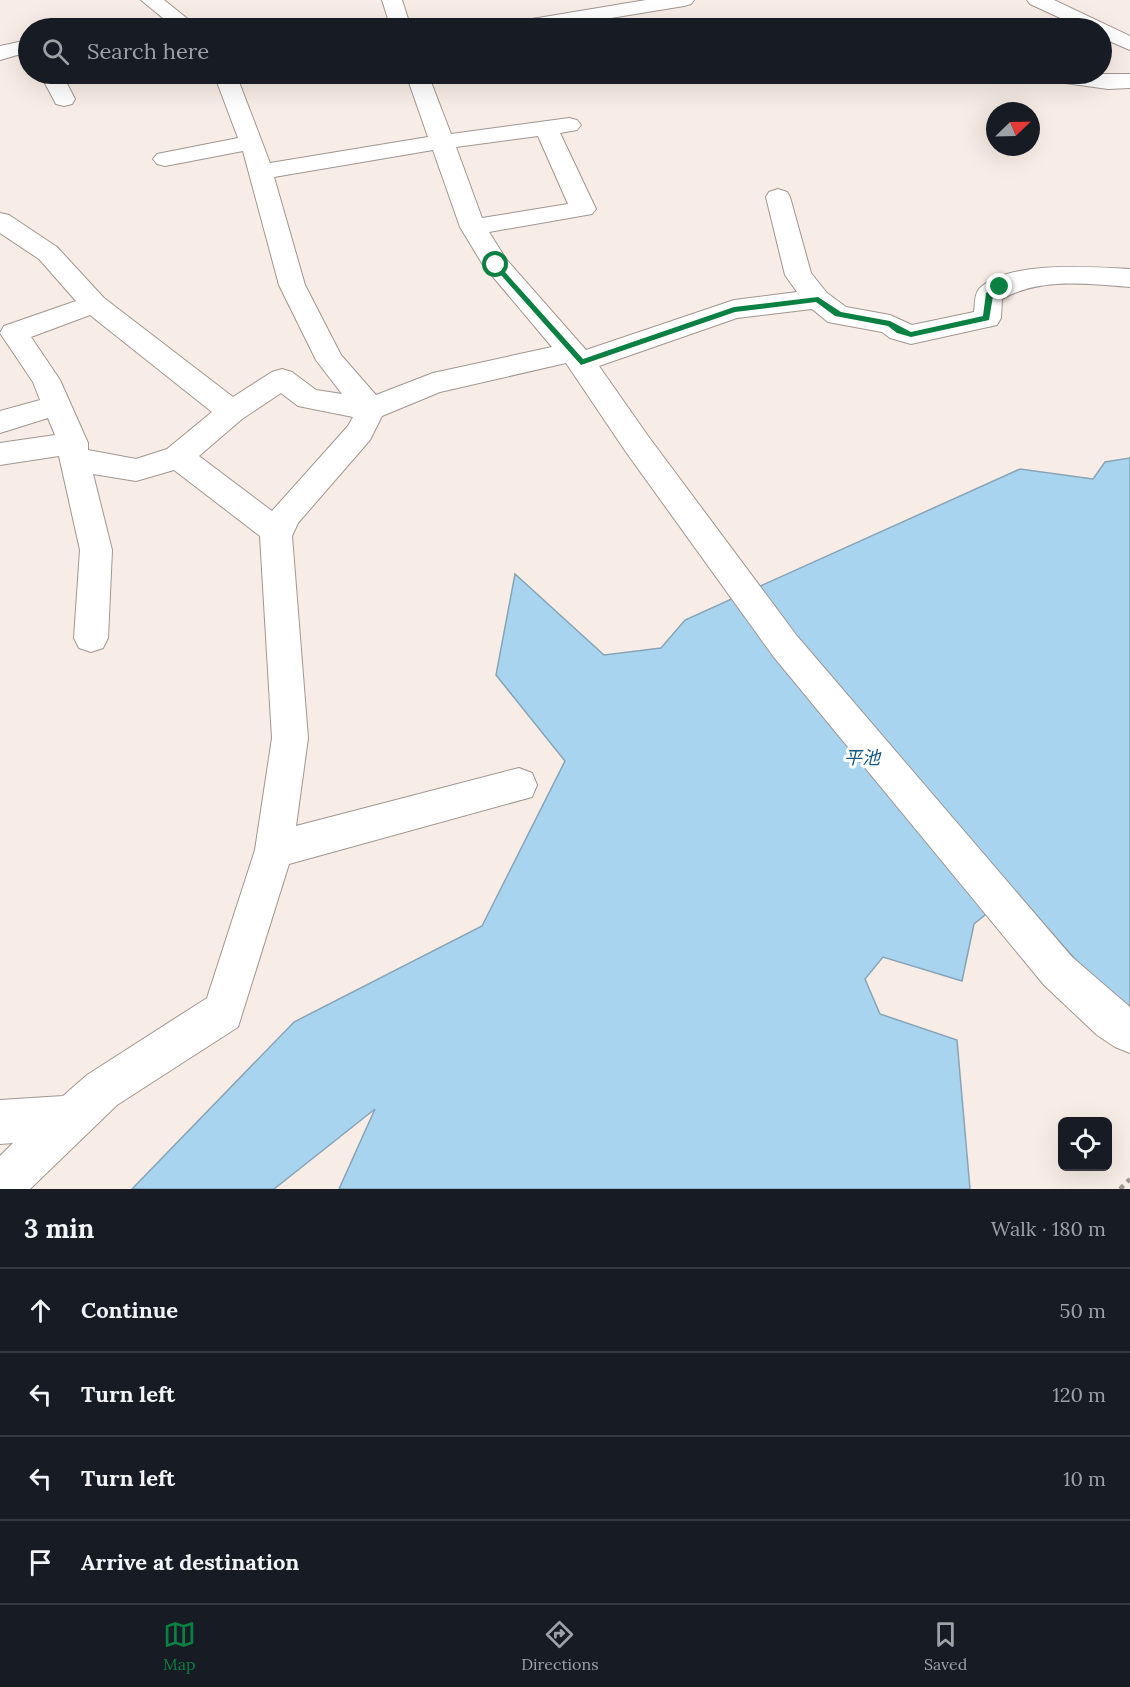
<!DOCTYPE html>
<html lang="en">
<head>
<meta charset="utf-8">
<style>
	body { margin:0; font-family:Lora,"Noto Sans JP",serif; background:#20242c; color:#f1f3f6 }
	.controls { position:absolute; right:18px; bottom:18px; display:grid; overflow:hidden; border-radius:9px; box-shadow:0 6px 24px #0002 }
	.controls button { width:54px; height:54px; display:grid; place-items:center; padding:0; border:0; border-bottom:2px solid #363941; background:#171b24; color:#f1f3f6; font:30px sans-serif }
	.compass { position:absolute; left:986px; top:102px; width:54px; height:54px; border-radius:50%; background:#171b24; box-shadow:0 6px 24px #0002; rotate:67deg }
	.stop { position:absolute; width:18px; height:18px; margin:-14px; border:4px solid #0b8043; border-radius:50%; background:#fff }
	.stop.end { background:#0b8043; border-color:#fff; box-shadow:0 2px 6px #0008 }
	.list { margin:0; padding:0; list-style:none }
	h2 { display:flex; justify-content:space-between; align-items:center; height:78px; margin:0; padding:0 24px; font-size:26px }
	h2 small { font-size:20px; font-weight:400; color:#9ea1a6 }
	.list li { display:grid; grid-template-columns:39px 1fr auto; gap:18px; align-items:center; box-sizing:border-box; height:84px; padding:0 24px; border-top:2px solid #363941 }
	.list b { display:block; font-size:22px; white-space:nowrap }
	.list em { font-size:20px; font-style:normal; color:#9ea1a6 }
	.icon { flex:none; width:33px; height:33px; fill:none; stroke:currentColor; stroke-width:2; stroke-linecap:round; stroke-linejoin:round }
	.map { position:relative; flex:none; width:1130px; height:1189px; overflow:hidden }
	.search { position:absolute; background:#171b24; box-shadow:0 6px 24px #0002; left:18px; right:18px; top:18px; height:66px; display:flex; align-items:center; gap:15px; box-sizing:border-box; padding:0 21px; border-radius:33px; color:#9ea1a6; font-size:22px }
	.sheet { height:414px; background:#171b24 }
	nav { display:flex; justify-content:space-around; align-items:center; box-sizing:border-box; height:84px; border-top:2px solid #363941; background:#171b24; font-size:16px; color:#9ea1a6 }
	nav a { display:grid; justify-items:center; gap:3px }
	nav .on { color:#0b8043 }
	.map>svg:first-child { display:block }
	.water { fill:#a9d4f0; stroke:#87a4b7; stroke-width:1.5 }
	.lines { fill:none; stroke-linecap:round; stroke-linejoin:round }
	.minor-casing { stroke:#a09690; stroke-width:2 }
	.path { stroke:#9e9691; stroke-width:4.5; stroke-dasharray:5 5; stroke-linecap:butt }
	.minor { fill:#fff; fill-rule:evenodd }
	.route { fill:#0b8043 }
	.labels { text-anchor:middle; stroke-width:6; stroke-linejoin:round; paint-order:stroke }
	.water-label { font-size:18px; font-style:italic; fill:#11587e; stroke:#fff }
</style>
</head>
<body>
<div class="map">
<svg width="1130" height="1189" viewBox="0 0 1130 1189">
	<rect width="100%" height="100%" fill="#f8ede6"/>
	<path class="water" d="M1130,458V1012L1103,991L1015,891L974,924L962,981L883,957L865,979L880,1014L957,1040L970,1189H339L375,1109L274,1189H132L294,1022L482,926L565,761L496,675L515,574L604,655L661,648L685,620L1020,469L1093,479L1105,462Z"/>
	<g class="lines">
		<defs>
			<g id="minor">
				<path d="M141,0H164L199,28H175Z"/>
				<path d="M382,0H402L411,28H391Z"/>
				<path d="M646,0H694L691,4L684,6L550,28H503L506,23L514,22Z"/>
				<path d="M1027,0H1054L1130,36V50L1102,38V28H1082L1030,4Z"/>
				<path d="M28,40V52L0,60V46Z"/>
				<path d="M40,74H62L75,99L72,104L64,106L56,104Z"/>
				<path d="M214,74H236L270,163L428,137L406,74H428L451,134L569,118L577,120L581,125L577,130L560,133L596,209L592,214L489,232L506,259L586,350L734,300L797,292L785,275L766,197L769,192L778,189L787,192L790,197L811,273L827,293L846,307L890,315L912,325L974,312C975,305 974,295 979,289C1008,260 1092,267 1130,269V287C1087,284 1041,277 1002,299L1001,318L997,325L911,344L890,338L882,332L828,322L812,309L737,318L599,366L648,436L797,636L1072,957L1130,1007V1053L1115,1047L1097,1035L1044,985L773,656L626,452L566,363L440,392L382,416L370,440L298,523L292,536L308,738L296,826L519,768L532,773L537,785L532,797L289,864L238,1027L117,1105L30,1189H0V1156L13,1143L0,1144V1100L63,1096L87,1075L207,998L255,850L272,738L260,536L174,470L136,481L93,474L112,550L108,638L103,648L91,652L79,648L74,638L80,550L59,456L0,465V443L55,435L48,418L0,433V411L40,400L33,382L0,333L4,326L76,301L39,259L0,233V213L9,215L57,247L104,298L233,397L272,372L282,369L292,372L316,390L342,394L316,360L279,285L243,151L165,166L157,164L153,159L157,154L238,138ZM538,136L568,204L482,218L456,147ZM433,150L460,227L483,265L552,347L433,373L376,395L341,355L305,285L274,177ZM90,315L212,412L167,449L136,459L88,450V443L60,380L31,337ZM281,393L298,406L353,417L348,426L272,511L199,456L242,419Z"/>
				<path d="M1040,74H1130V88L1108,89L1051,81L1043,79Z"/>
			</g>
		</defs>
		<use href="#minor" class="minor-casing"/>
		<path class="path" d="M1120,1189L1130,1179"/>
		<use href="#minor" class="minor"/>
	</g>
	<path class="route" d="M496,262L583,359L734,307L818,297L841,312L890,321L911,332L983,316L986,293L998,285L1004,287L993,296L989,320L911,337L897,333L888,326L835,316L816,302L735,312L581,365L493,266V263Z"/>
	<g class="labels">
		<g class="water-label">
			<text x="862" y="764">平池</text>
		</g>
	</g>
</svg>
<div class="controls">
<button><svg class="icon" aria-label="locate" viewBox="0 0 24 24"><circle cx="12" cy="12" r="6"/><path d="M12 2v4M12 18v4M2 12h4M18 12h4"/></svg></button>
</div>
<svg class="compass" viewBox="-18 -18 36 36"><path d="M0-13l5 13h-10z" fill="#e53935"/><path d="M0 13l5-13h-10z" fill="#9ea1a6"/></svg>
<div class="stop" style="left:496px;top:265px"></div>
<div class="stop end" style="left:1000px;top:287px"></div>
<div class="search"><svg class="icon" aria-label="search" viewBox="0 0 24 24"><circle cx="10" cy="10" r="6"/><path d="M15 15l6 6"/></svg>Search here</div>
</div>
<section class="sheet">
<h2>3 min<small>Walk · 180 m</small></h2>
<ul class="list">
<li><svg class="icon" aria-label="ahead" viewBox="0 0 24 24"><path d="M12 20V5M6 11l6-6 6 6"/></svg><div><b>Continue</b></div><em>50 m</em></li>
<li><svg class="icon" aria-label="left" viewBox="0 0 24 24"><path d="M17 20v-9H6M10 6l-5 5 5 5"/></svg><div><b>Turn left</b></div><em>120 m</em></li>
<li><svg class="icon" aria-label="left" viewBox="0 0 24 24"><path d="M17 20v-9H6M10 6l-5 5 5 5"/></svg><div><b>Turn left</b></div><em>10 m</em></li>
<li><svg class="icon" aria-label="arrive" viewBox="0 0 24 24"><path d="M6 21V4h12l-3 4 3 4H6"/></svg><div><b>Arrive at destination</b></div></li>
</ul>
</section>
<nav>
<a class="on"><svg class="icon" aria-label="map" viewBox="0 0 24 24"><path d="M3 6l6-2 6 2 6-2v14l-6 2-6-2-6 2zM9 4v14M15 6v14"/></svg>Map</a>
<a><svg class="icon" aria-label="directions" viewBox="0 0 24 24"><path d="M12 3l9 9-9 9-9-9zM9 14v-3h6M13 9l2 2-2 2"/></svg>Directions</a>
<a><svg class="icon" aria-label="saved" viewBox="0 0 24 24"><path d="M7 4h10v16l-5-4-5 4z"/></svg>Saved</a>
</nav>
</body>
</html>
